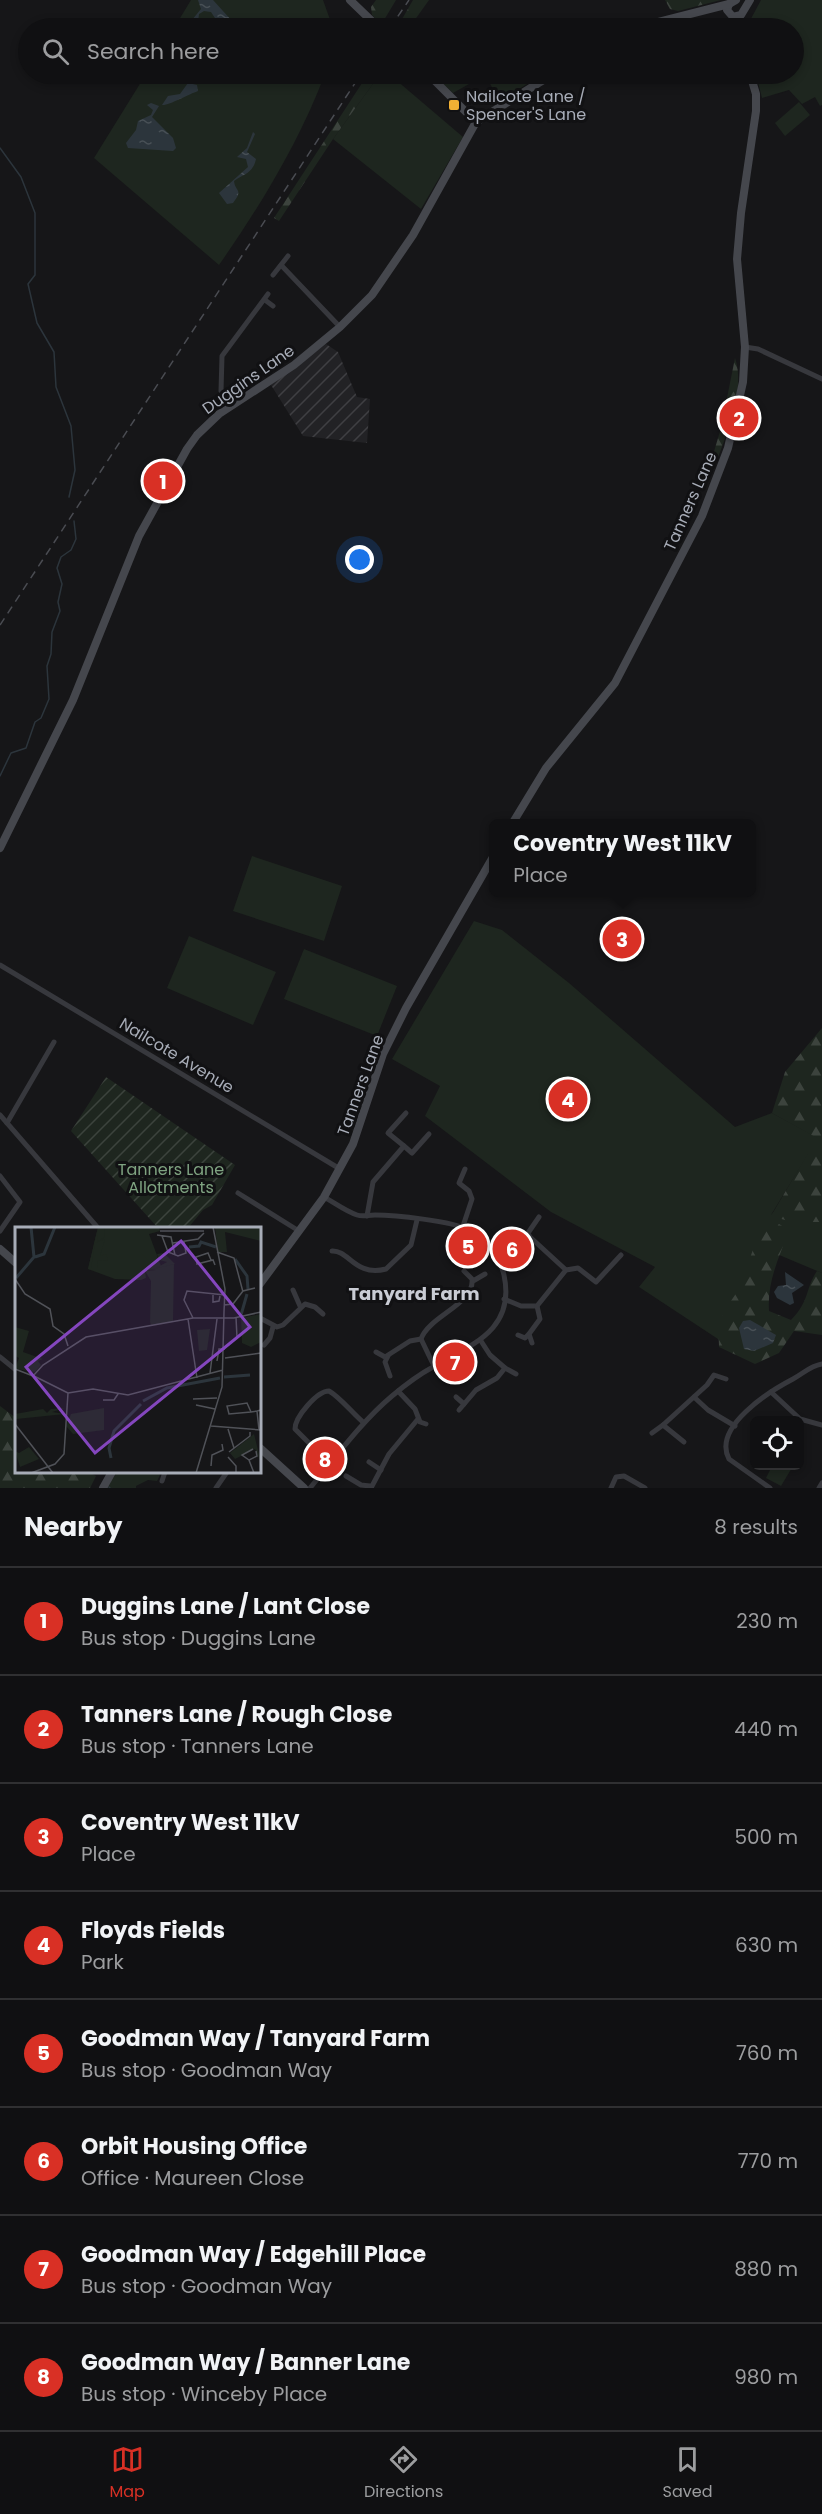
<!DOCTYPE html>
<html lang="en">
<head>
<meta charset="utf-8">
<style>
	body { margin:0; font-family:Poppins,sans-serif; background:#19191b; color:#f1f3f6 }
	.controls { position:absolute; right:18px; bottom:18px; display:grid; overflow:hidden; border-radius:9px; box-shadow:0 3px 9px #0003 }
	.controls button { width:54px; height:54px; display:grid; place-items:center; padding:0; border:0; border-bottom:2px solid #303032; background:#101012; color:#f1f3f6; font:30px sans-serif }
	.you { position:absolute; left:360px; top:560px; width:21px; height:21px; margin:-15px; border:4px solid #fff; border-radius:50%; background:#1a73e8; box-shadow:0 0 0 9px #1a73e833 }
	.badge { display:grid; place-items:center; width:39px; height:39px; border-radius:50%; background:#d93025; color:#fff; font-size:20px; font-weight:700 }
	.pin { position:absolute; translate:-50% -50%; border:3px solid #fff; box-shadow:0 2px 6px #0006 }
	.popup { position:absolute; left:489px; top:819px; width:267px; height:78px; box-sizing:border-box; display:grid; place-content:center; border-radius:9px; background:#101012; filter:drop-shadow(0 2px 4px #0005); font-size:20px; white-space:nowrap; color:#9c9d9f }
	.popup b { font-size:22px; color:#f1f3f6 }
	.popup::after { content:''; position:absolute; left:50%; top:100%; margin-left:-12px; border:12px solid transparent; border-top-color:#101012 }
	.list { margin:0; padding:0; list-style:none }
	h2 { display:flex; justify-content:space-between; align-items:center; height:78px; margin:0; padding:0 24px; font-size:26px }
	h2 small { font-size:20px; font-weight:400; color:#9c9d9f }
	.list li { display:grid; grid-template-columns:39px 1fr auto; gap:18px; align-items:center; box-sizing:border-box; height:108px; padding:0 24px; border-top:2px solid #303032 }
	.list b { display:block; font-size:22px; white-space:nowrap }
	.list p { margin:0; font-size:20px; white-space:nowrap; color:#9c9d9f }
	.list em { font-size:20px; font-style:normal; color:#9c9d9f }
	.icon { flex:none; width:33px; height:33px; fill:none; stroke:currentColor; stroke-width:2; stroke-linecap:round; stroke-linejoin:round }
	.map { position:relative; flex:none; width:822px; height:1488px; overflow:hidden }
	.search { position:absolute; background:#101012; box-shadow:0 3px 9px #0003; left:18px; right:18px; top:18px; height:66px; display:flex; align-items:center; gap:15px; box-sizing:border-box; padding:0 21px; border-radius:33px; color:#9c9d9f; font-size:22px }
	.sheet { height:942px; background:#101012 }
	nav { display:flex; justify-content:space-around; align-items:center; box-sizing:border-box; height:84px; border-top:2px solid #303032; background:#101012; font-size:16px; color:#9c9d9f }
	nav a { display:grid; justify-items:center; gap:3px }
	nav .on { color:#d93025 }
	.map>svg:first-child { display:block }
	.industrial { fill:url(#industrial-furrows) }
	.green { fill:#1e261f }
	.forest { fill:url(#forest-firs) }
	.garden { fill:url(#garden-furrows) }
	.water { fill:url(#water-ripples) }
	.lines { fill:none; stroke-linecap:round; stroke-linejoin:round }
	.stream { stroke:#2c353c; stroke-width:1.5 }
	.street { stroke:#37383d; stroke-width:5 }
	.secondary { stroke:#45474d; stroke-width:8 }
	.rail { stroke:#4a4c52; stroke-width:1.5; stroke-dasharray:8 6; stroke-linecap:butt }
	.poi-dot { fill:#f2b134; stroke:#111113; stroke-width:2 }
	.labels { text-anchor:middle; stroke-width:6; stroke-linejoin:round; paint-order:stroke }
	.poi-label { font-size:16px; fill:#a8adb8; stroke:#111113; text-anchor:start }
	.street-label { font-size:16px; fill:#a8adb8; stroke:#111113 }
	.park-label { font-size:16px; fill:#7fa381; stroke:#111113 }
	.neighbourhood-label { font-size:18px; font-weight:bold; fill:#c9ccd4; stroke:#111113 }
	.inset-river { fill:none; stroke:#2c353c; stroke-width:3 }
	.inset-road { fill:none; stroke:#505258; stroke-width:1.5 }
	.view { fill:#8446be; fill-opacity:0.15; stroke:#8446be; stroke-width:3 }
	.inset-edge { fill:none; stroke:#a8adb8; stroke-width:3 }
</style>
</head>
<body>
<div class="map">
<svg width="822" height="1488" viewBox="0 0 822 1488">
	<defs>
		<pattern id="industrial-furrows" width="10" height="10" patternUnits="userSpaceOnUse" patternTransform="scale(1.5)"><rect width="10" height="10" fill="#222225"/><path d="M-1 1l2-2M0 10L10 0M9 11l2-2" fill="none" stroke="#3f3f43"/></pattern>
		<pattern id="forest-firs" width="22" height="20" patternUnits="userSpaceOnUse" patternTransform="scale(1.5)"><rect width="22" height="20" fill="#1e261f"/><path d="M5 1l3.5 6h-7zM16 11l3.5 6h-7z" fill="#3c433d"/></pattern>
		<pattern id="garden-furrows" width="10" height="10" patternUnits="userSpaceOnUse" patternTransform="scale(1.5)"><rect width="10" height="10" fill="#1e261f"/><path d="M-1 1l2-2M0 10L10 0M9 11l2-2" fill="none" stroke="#3c433d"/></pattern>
		<pattern id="water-ripples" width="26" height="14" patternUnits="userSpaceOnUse" patternTransform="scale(1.5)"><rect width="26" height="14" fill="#2c353c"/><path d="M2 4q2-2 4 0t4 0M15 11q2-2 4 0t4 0" fill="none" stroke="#485056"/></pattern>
	</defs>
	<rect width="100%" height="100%" fill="#161618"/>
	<path class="industrial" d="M326,344L338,352L357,397L370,399L367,443L303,436L271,385Z"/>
	<g class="green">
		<path d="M191,0H323L333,28H174Z"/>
		<path d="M761,0H822V105L820,106L815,97L802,104L789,90L762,98L756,74H794V28H746Z"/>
		<path d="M146,74H325C299,142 261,205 219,265L94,158Z"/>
		<path d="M380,74H389L463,137L421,209L333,139Z"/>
		<path d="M433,74H543L500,101L485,75L453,93Z"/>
		<path d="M799,102L810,115L785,136L775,123Z"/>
		<path d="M252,856L342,886L324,941L233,911Z"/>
		<path d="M474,921L502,930L569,983L735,1127L772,1113L818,1138L771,1215L822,1161V1273L772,1252L721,1341L639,1287L655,1267L551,1212L425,1116L440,1086L392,1059Z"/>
		<path d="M189,936L276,972L253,1025L167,988Z"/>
		<path d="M304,949L397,986L377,1036L284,999Z"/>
		<path d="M772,1466H793L781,1486L766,1478Z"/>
		<path d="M117,1472H158L160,1475L157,1481L148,1480L136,1486V1488H107Z"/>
	</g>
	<g class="forest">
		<path d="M376,0H396L384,20L378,21L372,15L371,7Z"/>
		<path d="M413,0H429L409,28H397Z"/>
		<path d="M665,0H721L678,11L670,9Z"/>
		<path d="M368,74H380L333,139L279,221L274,218Z"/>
		<path d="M735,358C746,390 726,435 715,466L710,465L721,428Z"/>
		<path d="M822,1028V1222H792L771,1216L817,1138L772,1113L785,1072Z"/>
		<path d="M779,1224L789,1230C779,1258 767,1281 769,1311L791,1320C810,1301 805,1289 817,1271L822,1273V1335L794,1331L779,1353L755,1364L719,1347C719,1338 717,1326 721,1318C726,1305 737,1295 743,1281C752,1258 751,1234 779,1224Z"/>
		<path d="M0,1406L16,1418V1472H89L96,1476L90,1488H0Z"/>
	</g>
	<path class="garden" d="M106,1077L235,1165L212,1205L203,1210L188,1228H158L71,1131Z"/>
	<g class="water">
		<path d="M198,0H213L232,21V24L221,27L211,12L204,11L199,14L197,28H191L192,20L201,9Z"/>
		<path d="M188,83L197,85L198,91C189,94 168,106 162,105L168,96L180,94Z"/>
		<path d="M151,103L159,106L152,117L173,138L176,148L173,151L128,148L126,143L136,130L138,121L151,115L153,110L147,105Z"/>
		<path d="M253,132L255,134L247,152L256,159C253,173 244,174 234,181C235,192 244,189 233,203L227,204L219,193L248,167L246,159L237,157L247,148Z"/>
		<path d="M785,1272L804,1285L792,1293L794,1303L790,1305L777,1298L774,1292L778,1286L786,1285Z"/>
		<path d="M750,1320L776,1335L773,1343L754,1351L744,1349L739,1328L743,1321Z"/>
	</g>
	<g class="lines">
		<g class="stream">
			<path d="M0,148L21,177L35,213V275L28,284L37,323L54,352L56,387L71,426L75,470L69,497"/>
			<path d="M0,776L11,753L26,748L35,722L41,718L49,699L47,666L51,654L52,632L60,611L58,602L62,584L57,568L61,557L71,550L76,539L74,521"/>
			<path d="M109,1487L110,1488"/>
		</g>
		<g class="street">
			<path d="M281,265L340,327"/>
			<path d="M273,275L288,256"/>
			<path d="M265,300L273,306"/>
			<path d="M745,347L758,349L822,379"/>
			<path d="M232,405L221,391L222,356L268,294"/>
			<path d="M0,965L340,1169"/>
			<path d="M0,1115L98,1228"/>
			<path d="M7,1123L54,1042"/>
			<path d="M404,1146L412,1153L429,1134"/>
			<path d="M0,1176L20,1202L0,1231"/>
			<path d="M238,1193L299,1231"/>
			<path d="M367,1216L373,1182L404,1146L388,1133L406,1113"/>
			<path d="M463,1226L472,1199L469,1191L459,1183L465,1169"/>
			<path d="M530,1237L528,1233L539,1217"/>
			<path d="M523,1239L527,1236L530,1237L566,1270"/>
			<path d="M332,1251C349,1250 355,1277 386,1269L411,1245L417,1220"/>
			<path d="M473,1281L485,1274"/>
			<path d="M293,1290L300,1306"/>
			<path d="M504,1299L521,1306H537L566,1270L578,1268L596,1282L621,1255"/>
			<path d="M260,1318L277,1327L283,1325L305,1304L315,1307L323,1314"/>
			<path d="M518,1335L525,1338L529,1334"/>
			<path d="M421,1339L434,1366"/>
			<path d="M532,1343L529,1334L540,1319L537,1306"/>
			<path d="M264,1345L270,1338L273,1327"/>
			<path d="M376,1352L385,1357L410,1341L421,1339C429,1316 475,1304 472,1279L464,1271"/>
			<path d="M388,1356L385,1362L390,1376"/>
			<path d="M0,1357L16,1370"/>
			<path d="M505,1368L516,1374"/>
			<path d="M398,1391L415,1409L420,1422L426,1424"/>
			<path d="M771,1392L800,1419L822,1425"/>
			<path d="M456,1397L464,1404"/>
			<path d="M694,1397L708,1410L735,1426"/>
			<path d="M459,1410L476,1390L497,1378L505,1368L490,1355L481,1341"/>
			<path d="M652,1433L663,1425"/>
			<path d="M684,1442L663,1425L707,1385L714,1375L726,1379"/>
			<path d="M324,1458L295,1429C295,1417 317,1391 329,1391C340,1397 353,1414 364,1423"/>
			<path d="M369,1462L381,1470"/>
			<path d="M346,1476L361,1485L370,1486"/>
			<path d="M162,1481L165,1472"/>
			<path d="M216,1488L227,1472"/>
			<path d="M310,1488C336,1457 361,1422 392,1396C405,1385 418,1375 433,1367C470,1345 516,1331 504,1275C499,1255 487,1240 469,1230C453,1221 394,1215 375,1215C368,1215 363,1217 357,1215C345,1211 335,1203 324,1197"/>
			<path d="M371,1488L389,1454L418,1419"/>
			<path d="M611,1488L616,1477L624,1476L645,1488"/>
			<path d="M770,1488L729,1459C712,1427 770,1391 793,1379C804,1373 810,1366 822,1364"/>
			<path d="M819,1488L822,1483"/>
		</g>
		<g class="secondary">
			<path d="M350,0L379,28"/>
			<path d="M736,0L729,4L727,10L733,17L737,28"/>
			<path d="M733,17L741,15L750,0"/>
			<path d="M635,28L729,4"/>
			<path d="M428,74L476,122"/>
			<path d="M512,824L546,768L615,683L702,516L728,448L743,382L745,347L737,259L741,213L756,111V94L750,74"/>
			<path d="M0,848L73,700L139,536L187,449L197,435L219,414L294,365L340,327L372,295L413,235L476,122L553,74"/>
			<path d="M0,1249L16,1263"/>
			<path d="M260,1284L324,1197L353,1144L383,1054L406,1008L493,857"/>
			<path d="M260,1448L304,1488"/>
			<path d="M103,1488L112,1472"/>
		</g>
		<g class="rail">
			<path d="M390,28L409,0"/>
			<path d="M0,625L361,74"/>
		</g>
	</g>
	<rect class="poi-dot" x="448" y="99" width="12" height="12" rx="3"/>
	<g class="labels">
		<g class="poi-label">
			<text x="466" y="102">Nailcote Lane /<tspan x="466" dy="18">Spencer'S Lane</tspan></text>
		</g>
		<g class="street-label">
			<text transform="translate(248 379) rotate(-35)" y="6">Duggins Lane</text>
			<text transform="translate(690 501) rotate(-66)" y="6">Tanners Lane</text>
			<text transform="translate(177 1055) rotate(31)" y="6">Nailcote Avenue</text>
			<text transform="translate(360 1085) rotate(-70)" y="6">Tanners Lane</text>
		</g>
		<g class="park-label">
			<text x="171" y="1175">Tanners Lane<tspan x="171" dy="18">Allotments</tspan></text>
		</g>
		<g class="neighbourhood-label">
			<text x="414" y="1300">Tanyard Farm</text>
		</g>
	</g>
	<g transform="translate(15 1227)">
		<rect width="246" height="246" fill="#161618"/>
		<path d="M83,0H144L145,4L134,7L146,39L159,37L158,95L136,98L135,95L136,54L130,44L141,43L130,42L126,53H120L73,42ZM0,100L14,104L8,125L28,132L23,134L26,138L20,145L0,142L4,131L0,129ZM89,181V203L58,207L51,199L56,187ZM239,207L246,235L240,222L220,232L215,226ZM14,220L24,232L5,240L0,224L4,226Z" fill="#1e261f"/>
		<path d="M83,0L82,15L90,10L89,0H119L124,5V24L141,41L152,35L144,33L142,27L149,26L160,37L130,44L131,51L126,53L100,52L73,42ZM90,12L85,29L91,27L93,33L82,34L83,41H76L80,16ZM200,0H246V14L210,5L212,25H203ZM246,87V115L236,120L227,116L226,91ZM50,181L37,185L50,187L1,192L0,187L28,182L32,186L36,182Z" fill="#1e261f" fill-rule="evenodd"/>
		<path d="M195,102L192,123L184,124L182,103Z" fill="#1e261f"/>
		<path class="inset-river" d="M174,20L184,19L186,15L201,20M20,30L29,27L40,0M220,32L232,49L233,62M1,51L19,30L16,0M226,88L232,67M209,150L235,148M128,174L152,161L205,151M96,231L94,221L99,204L126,177"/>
		<path class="inset-road" d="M198,0L210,62L209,85M145,4H189M142,8L156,10L160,28M147,9L153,25L163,29L171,26L169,14M158,16L183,12L189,6M202,25L219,31L228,65M196,33L193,26L181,30L182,37L198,33L200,38M0,52L10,67L35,82L38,99L49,107L53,119M198,68V75L204,74L205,69M209,78L218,77L228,64L240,61M221,90L222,111M178,91L169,73L172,64L210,68M173,92L182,151M210,131L246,126M202,134L204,122H210M0,142L18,149M195,146L202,92M18,149L28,138L71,110L178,91H219L246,85M53,166L78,162L113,168L208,143M178,172L202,171M88,173H99L103,167M181,178L200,182M242,184L244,203M236,185L232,176L212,179L214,187L236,185L242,184L246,183M0,197L38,246M196,199L246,203M213,202L219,221M214,225L235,209V205M213,230L221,239V246M234,233L227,228L238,222M196,239L197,228L208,223L207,217M16,246L40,237L49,227L53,166L19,149M181,246L207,160L209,85M239,246L234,233L242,229L241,224"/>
		<path class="view" d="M166,14L235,100L80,226L11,140Z"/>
		<rect width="246" height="246" class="inset-edge"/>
	</g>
</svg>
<div class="controls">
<button><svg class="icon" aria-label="locate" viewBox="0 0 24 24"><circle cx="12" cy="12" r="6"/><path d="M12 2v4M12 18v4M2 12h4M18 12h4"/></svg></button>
</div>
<div class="you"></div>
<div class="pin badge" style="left:163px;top:481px">1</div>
<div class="pin badge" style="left:739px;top:418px">2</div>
<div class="pin badge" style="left:622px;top:939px">3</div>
<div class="popup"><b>Coventry West 11kV</b>Place</div>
<div class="pin badge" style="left:568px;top:1099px">4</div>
<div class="pin badge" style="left:468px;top:1246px">5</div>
<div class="pin badge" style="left:512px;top:1249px">6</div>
<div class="pin badge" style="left:455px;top:1362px">7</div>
<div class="pin badge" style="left:325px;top:1459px">8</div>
<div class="search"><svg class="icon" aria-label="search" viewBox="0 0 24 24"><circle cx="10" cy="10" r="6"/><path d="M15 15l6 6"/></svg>Search here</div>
</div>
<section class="sheet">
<h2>Nearby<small>8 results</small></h2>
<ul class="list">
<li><span class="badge">1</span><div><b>Duggins Lane / Lant Close</b><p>Bus stop · Duggins Lane</p></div><em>230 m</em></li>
<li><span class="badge">2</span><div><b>Tanners Lane / Rough Close</b><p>Bus stop · Tanners Lane</p></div><em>440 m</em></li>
<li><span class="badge">3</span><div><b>Coventry West 11kV</b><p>Place</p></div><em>500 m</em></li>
<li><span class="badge">4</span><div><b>Floyds Fields</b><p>Park</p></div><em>630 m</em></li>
<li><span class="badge">5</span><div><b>Goodman Way / Tanyard Farm</b><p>Bus stop · Goodman Way</p></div><em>760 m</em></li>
<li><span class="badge">6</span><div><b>Orbit Housing Office</b><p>Office · Maureen Close</p></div><em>770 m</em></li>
<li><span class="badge">7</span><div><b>Goodman Way / Edgehill Place</b><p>Bus stop · Goodman Way</p></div><em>880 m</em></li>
<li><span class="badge">8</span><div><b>Goodman Way / Banner Lane</b><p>Bus stop · Winceby Place</p></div><em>980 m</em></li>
</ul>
</section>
<nav>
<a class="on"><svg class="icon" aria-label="map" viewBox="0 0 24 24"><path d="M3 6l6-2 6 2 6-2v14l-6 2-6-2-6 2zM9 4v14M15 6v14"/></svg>Map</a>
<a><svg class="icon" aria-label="directions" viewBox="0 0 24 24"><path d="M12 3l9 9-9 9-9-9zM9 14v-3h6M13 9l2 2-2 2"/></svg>Directions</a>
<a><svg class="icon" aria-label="saved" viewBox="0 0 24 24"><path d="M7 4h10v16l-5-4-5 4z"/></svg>Saved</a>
</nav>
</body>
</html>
